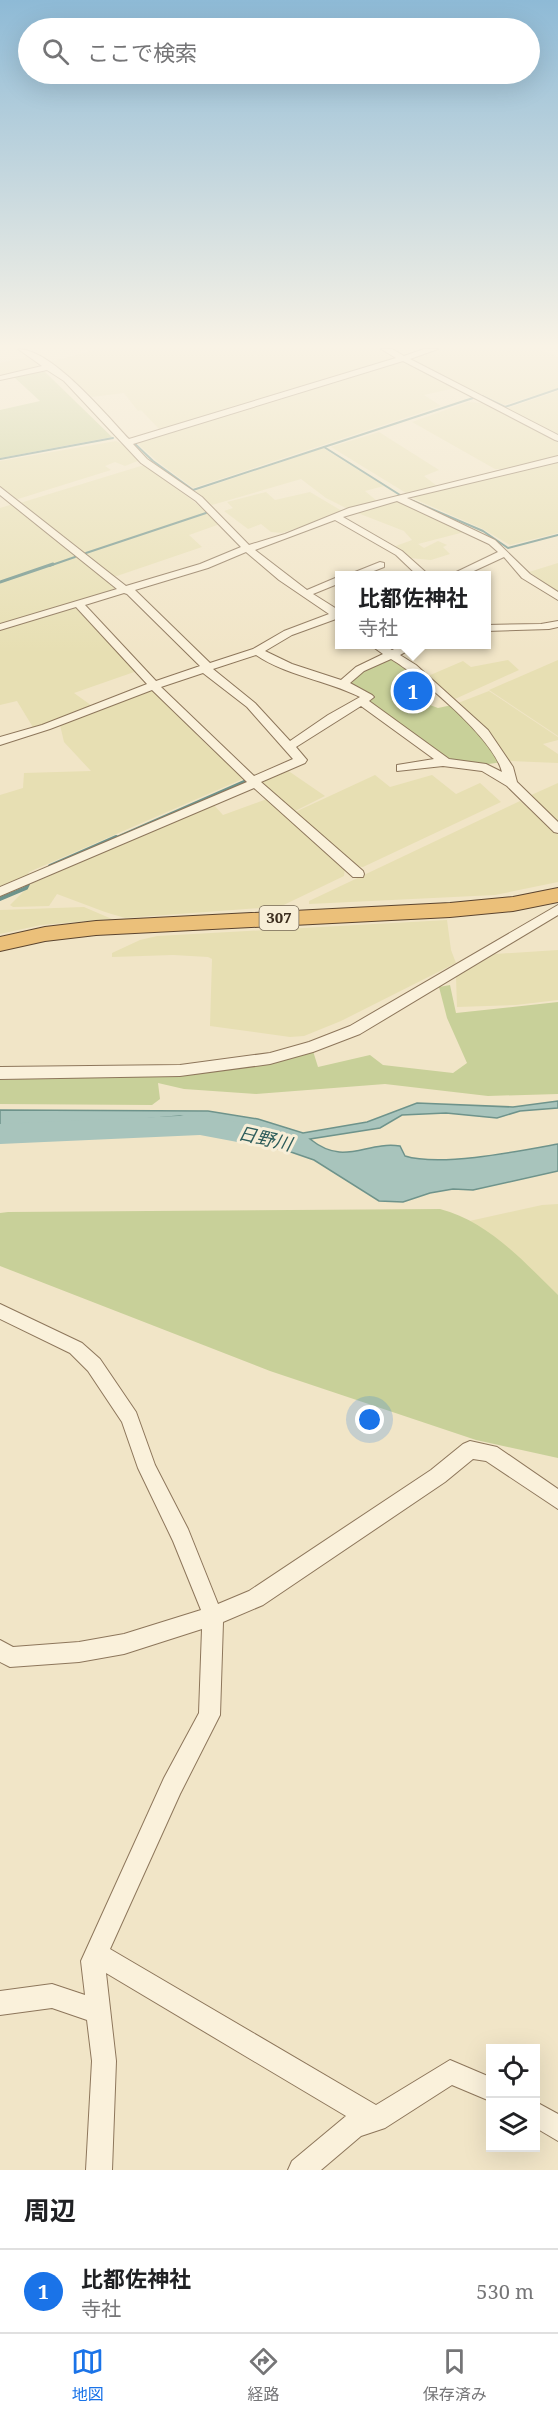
<!DOCTYPE html>
<html lang="ja">
<head>
<meta charset="utf-8">
<style>
	body { margin:0; font-family:"Noto Serif","Noto Sans JP",serif; background:#f2f2f2; color:#202124 }
	.controls { position:absolute; right:18px; bottom:18px; display:grid; overflow:hidden; border-radius:0px; box-shadow:0 6px 24px #0002 }
	.controls button { width:54px; height:54px; display:grid; place-items:center; padding:0; border:0; border-bottom:2px solid #e0e0e0; background:#fff; color:#202124; font:30px sans-serif }
	.you { position:absolute; left:370px; top:1420px; width:21px; height:21px; margin:-15px; border:4px solid #fff; border-radius:50%; background:#1a73e8; box-shadow:0 0 0 9px #1a73e833 }
	.badge { display:grid; place-items:center; width:39px; height:39px; border-radius:50%; background:#1a73e8; color:#fff; font-size:20px; font-weight:700 }
	.pin { position:absolute; translate:-50% -50%; border:3px solid #fff; box-shadow:0 2px 6px #0006 }
	.popup { position:absolute; left:335px; top:571px; width:156px; height:78px; box-sizing:border-box; display:grid; place-content:center; border-radius:0px; background:#fff; filter:drop-shadow(0 2px 4px #0005); font-size:20px; white-space:nowrap; color:#757577 }
	.popup b { font-size:22px; color:#202124 }
	.popup::after { content:''; position:absolute; left:50%; top:100%; margin-left:-12px; border:12px solid transparent; border-top-color:#fff }
	.list { margin:0; padding:0; list-style:none }
	h2 { display:flex; justify-content:space-between; align-items:center; height:78px; margin:0; padding:0 24px; font-size:26px }
	h2 small { font-size:20px; font-weight:400; color:#757577 }
	.list li { display:grid; grid-template-columns:39px 1fr auto; gap:18px; align-items:center; box-sizing:border-box; height:84px; padding:0 24px; border-top:2px solid #e0e0e0 }
	.list b { display:block; font-size:22px; white-space:nowrap }
	.list p { margin:0; font-size:20px; white-space:nowrap; color:#757577 }
	.list em { font-size:20px; font-style:normal; color:#757577 }
	.icon { flex:none; width:33px; height:33px; fill:none; stroke:currentColor; stroke-width:2; stroke-linecap:round; stroke-linejoin:round }
	.map { position:relative; flex:none; width:558px; height:2170px; overflow:hidden }
	.search { position:absolute; background:#fff; box-shadow:0 6px 24px #0002; left:18px; right:18px; top:18px; height:66px; display:flex; align-items:center; gap:15px; box-sizing:border-box; padding:0 21px; border-radius:33px; color:#757577; font-size:22px }
	.sheet { height:162px; background:#fff }
	nav { display:flex; justify-content:space-around; align-items:center; box-sizing:border-box; height:84px; border-top:2px solid #e0e0e0; background:#fff; font-size:16px; color:#757577 }
	nav a { display:grid; justify-items:center; gap:3px }
	nav .on { color:#1a73e8 }
	.map>svg:first-child { display:block }
	.farmland { fill:#e7dfb3 }
	.green { fill:#c8d099 }
	.water { fill:#a8c4bc; stroke:#6e938b; stroke-width:1.5 }
	.lines { fill:none; stroke-linecap:round; stroke-linejoin:round }
	.stream-far2 { stroke:#6e938b; stroke-width:2 }
	.stream-far1 { stroke:#6e938b; stroke-width:3 }
	.stream { stroke:#6e938b; stroke-width:4 }
	.river { fill:#a8c4bc; fill-rule:evenodd }
	.minor-casing { stroke:#8d765b; stroke-width:2 }
	.trunk-casing { stroke:#5b442f; stroke-width:2 }
	.minor { fill:#faf1db; fill-rule:evenodd }
	.trunk { fill:#ebc07a; fill-rule:evenodd }
	.labels { text-anchor:middle; stroke-width:6; stroke-linejoin:round; paint-order:stroke }
	.shield { fill:#f7eed7; stroke:#756856; stroke-width:1.5 }
	.shield-label { font-size:15px; font-weight:bold; fill:#3d2e1f }
	.water-label { font-size:18px; font-style:italic; fill:#2e5d5b; stroke:#f7eed7 }
</style>
</head>
<body>
<div class="map">
<svg width="558" height="2170" viewBox="0 0 558 2170">
	<rect width="100%" height="100%" fill="#f1e5c7"/>
	<g class="farmland">
		<path d="M98,349H381L396,359L160,430L141,410L138,411L124,393L92,397L74,381L46,363Z"/>
		<path d="M437,349H537L558,356V388L504,405L481,394L477,395L408,360Z"/>
		<path d="M27,357L39,365L38,368L0,376V363Z"/>
		<path d="M399,361H403L455,388L424,395L441,406L193,488L157,461L140,446L139,441Z"/>
		<path d="M558,391V437L505,409Z"/>
		<path d="M468,402L482,403L558,442V458L505,469H495L412,422Z"/>
		<path d="M379,432L439,470L424,476L437,486L406,493L331,447Z"/>
		<path d="M116,441L124,445L140,460L125,466L115,462L105,466L111,470L18,499L12,498L0,487V461Z"/>
		<path d="M323,448L384,486L365,491L377,501L348,509L326,498L301,479L212,505L195,491Z"/>
		<path d="M558,462V533L510,545L483,529L408,496Z"/>
		<path d="M144,465L192,500L220,524L189,535L202,547L114,577L20,503Z"/>
		<path d="M266,492L275,500L310,492L342,511V513L282,533L271,532L261,524L248,529L224,511L233,508L227,502Z"/>
		<path d="M397,500L468,531L418,544L424,548L438,541L447,545L443,547L450,554L431,560L409,558L393,547L412,540L404,531L355,512Z"/>
		<path d="M10,505H14L117,587L116,590L0,624V508Z"/>
		<path d="M558,563V593L529,572Z"/>
		<path d="M70,607H76L137,671L74,693L92,706L34,729L17,701L0,705V628Z"/>
		<path d="M508,660L519,670L455,699L428,676L463,661L471,667Z"/>
		<path d="M558,660V736L489,690Z"/>
		<path d="M153,690L207,745L245,778L29,872L27,877L0,888V795L23,788L24,773L91,771L64,742L60,725Z"/>
		<path d="M489,691L558,737V740L543,744L558,754V763L510,761L486,731L458,703Z"/>
		<path d="M287,770L325,796L293,812L261,784L260,779Z"/>
		<path d="M375,775L390,787L432,775L456,794L480,783L501,802L363,867L355,866L293,813Z"/>
		<path d="M558,783V823L529,796Z"/>
		<path d="M267,799L345,867L344,876L267,913L261,908L125,918L105,912L57,894L49,906L13,907L10,905L31,884L213,804L223,815Z"/>
		<path d="M520,801L558,835V882L495,895L309,904V901Z"/>
		<path d="M84,907L112,919L41,925L0,934V910Z"/>
		<path d="M447,920L451,950L456,963L341,1021L304,1036L290,1037L210,1026L212,959L208,957L173,955L112,957V953L140,940L157,936Z"/>
		<path d="M558,950V1000L516,1005L457,1007L456,977L495,954Z"/>
		<path d="M558,1204V1308L456,1224L542,1205Z"/>
	</g>
	<g class="green">
		<path d="M44,371L112,437L0,458V410L40,401L14,377Z"/>
		<path d="M390,656L433,686L423,688L409,682L397,690L403,695L438,708L452,705L481,733L502,762L482,765L450,761L368,702L347,684L362,670Z"/>
		<path d="M450,985L456,1013L558,1002V1094L488,1096L385,1084L256,1094L184,1089L158,1083L160,1099L152,1105L0,1104V1080L241,1068L313,1051L318,1067L370,1055L383,1065L453,1073L467,1063L447,1018L439,987Z"/>
		<path d="M440,1209C489,1222 523,1261 558,1295V1458L476,1440L270,1371L0,1266V1213L8,1212Z"/>
	</g>
	<path class="water" d="M558,1101V1108L520,1111L497,1118L446,1113L402,1115L380,1128L310,1139C345,1167 365,1141 400,1146L405,1156C441,1167 520,1151 558,1144V1171L473,1190L453,1189L430,1193L403,1202L379,1201L314,1160L288,1151L248,1130L180,1116L0,1131V1110L208,1111L258,1119L303,1133L367,1122L417,1103L513,1107Z"/>
	<g class="lines">
		<g class="stream-far2">
			<path d="M482,396L505,407L558,389"/>
			<path d="M134,443L153,461L193,490L324,447L400,495"/>
			<path d="M324,447L473,398"/>
			<path d="M0,459L113,438"/>
			<path d="M413,501L483,531L508,548L558,535"/>
			<path d="M86,553L206,513"/>
			<path d="M49,566L75,557"/>
		</g>
		<g class="stream-far1">
			<path d="M0,582L53,564"/>
			<path d="M113,839L245,781"/>
		</g>
		<g class="stream">
			<path d="M50,866L116,837"/>
			<path d="M0,899L26,888L28,884"/>
		</g>
		<path class="river" d="M200,1115L290,1132L299,1135L302,1142L299,1149L290,1152L200,1135L0,1144V1124Z"/>
		<defs>
			<g id="minor">
				<path d="M18,349C52,349 106,415 129,439L396,358L381,349H392L404,356L424,349H438L410,359L558,435V441L555,440L403,361L133,444L147,459L202,497L249,545L285,534L349,508L558,456V462L407,498L495,540L530,574L558,592V600L522,578L504,557L463,576H448L498,552L489,544L397,501L343,517L402,551L430,576H418L396,555L335,520L255,550L307,590L340,576V583L313,594L340,611V620L336,619L292,635L265,651L292,664L341,680L356,667L383,654L369,644H382L392,650L405,644H420L400,655L416,665L488,730L513,767L517,782L558,822V833L554,832L507,786L482,771L443,766L397,771V765L434,759L361,706L296,747L307,760L305,763L261,782L363,871L364,874L363,877H353L254,788L0,896V887L247,782L152,690L50,729L0,745V737L42,725L147,684L76,607L0,630V624L117,589L0,495V487L126,586L200,564L241,547L196,501L141,463L64,381L47,370L0,380V376L42,366ZM246,552L279,580L329,614L284,631L253,649L210,663L135,590L208,568ZM124,593L127,594L200,666L156,681L85,605ZM256,655C287,676 326,680 360,697L328,715L290,741L255,703L213,669ZM391,659C421,677 494,739 502,772L486,764L449,759L369,701L374,697L372,695L350,683L364,671ZM203,673L247,707L293,759L254,776L161,687Z"/>
				<path d="M380,562L384,563V567L361,576H345Z"/>
				<path d="M558,621V627L549,629L486,631V625L541,624Z"/>
				<path d="M558,905V915L360,1034L313,1052L270,1064L180,1076L0,1079V1067L180,1065L270,1053L309,1042L350,1026Z"/>
				<path d="M0,1304L82,1343L100,1359L136,1412L155,1465L188,1529L218,1604L249,1591L431,1470L463,1444L470,1441L497,1447L558,1489V1509L486,1461L473,1459L445,1482L263,1605L223,1622L220,1715L180,1794L110,1949L376,2105L450,2060L490,2077V2101L452,2085L385,2128L361,2136L321,2170H288L292,2161L346,2116L106,1973L116,2061L112,2170H86L92,2061L87,2020L52,2008L0,2015V1991L52,1984L85,1995L81,1961L164,1778L199,1713L202,1629L124,1654L79,1662L10,1667L0,1662V1640L13,1647L79,1642L124,1634L201,1610L173,1541L138,1468L122,1422L88,1371L70,1353L0,1319Z"/>
				<path d="M536,2102L558,2114V2141L536,2128Z"/>
			</g>
			<path id="trunk" d="M558,888V902L513,911L450,917L96,935L45,941L0,951V937L45,927L96,921L450,903L513,897Z"/>
		</defs>
		<use href="#minor" class="minor-casing"/>
		<use href="#trunk" class="trunk-casing"/>
		<use href="#minor" class="minor"/>
		<use href="#trunk" class="trunk"/>
	</g>
	<linearGradient id="sky" x2="0" y2="1"><stop stop-color="#8ebad6"/><stop offset="0.53" stop-color="#f9f3e6"/><stop offset="1" stop-color="#f9f3e6" stop-opacity="0"/></linearGradient>
	<rect width="558" height="653" fill="url(#sky)"/>
	<g class="labels">
		<rect class="shield" x="259.5" y="906" width="39" height="24" rx="4.5"/>
		<g class="shield-label">
			<text x="279" y="923">307</text>
		</g>
		<g class="water-label">
			<text transform="translate(265 1139) rotate(13)" y="6">日野川</text>
		</g>
	</g>
</svg>
<div class="controls">
<button><svg class="icon" aria-label="locate" viewBox="0 0 24 24"><circle cx="12" cy="12" r="6"/><path d="M12 2v4M12 18v4M2 12h4M18 12h4"/></svg></button>
<button><svg class="icon" aria-label="layers" viewBox="0 0 24 24"><path d="M12 4l9 5-9 5-9-5zM3 14l9 5 9-5"/></svg></button>
</div>
<div class="you"></div>
<div class="pin badge" style="left:413px;top:691px">1</div>
<div class="popup"><b>比都佐神社</b>寺社</div>
<div class="search"><svg class="icon" aria-label="search" viewBox="0 0 24 24"><circle cx="10" cy="10" r="6"/><path d="M15 15l6 6"/></svg>ここで検索</div>
</div>
<section class="sheet">
<h2>周辺<small></small></h2>
<ul class="list">
<li><span class="badge">1</span><div><b>比都佐神社</b><p>寺社</p></div><em>530 m</em></li>
</ul>
</section>
<nav>
<a class="on"><svg class="icon" aria-label="map" viewBox="0 0 24 24"><path d="M3 6l6-2 6 2 6-2v14l-6 2-6-2-6 2zM9 4v14M15 6v14"/></svg>地図</a>
<a><svg class="icon" aria-label="directions" viewBox="0 0 24 24"><path d="M12 3l9 9-9 9-9-9zM9 14v-3h6M13 9l2 2-2 2"/></svg>経路</a>
<a><svg class="icon" aria-label="saved" viewBox="0 0 24 24"><path d="M7 4h10v16l-5-4-5 4z"/></svg>保存済み</a>
</nav>
</body>
</html>
